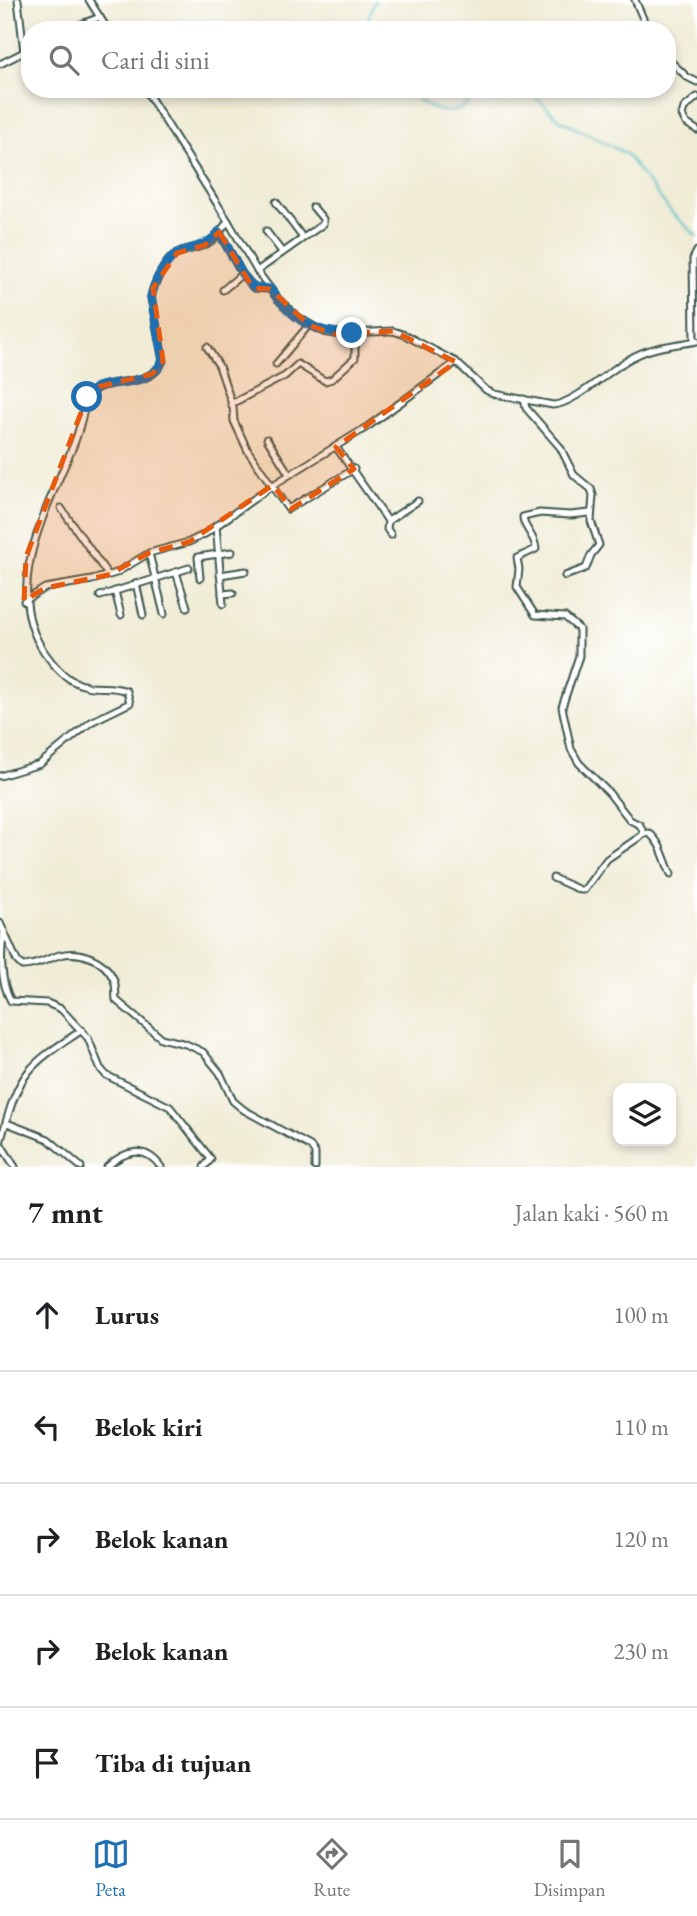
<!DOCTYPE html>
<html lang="id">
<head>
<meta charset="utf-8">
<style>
	body { margin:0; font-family:"EB Garamond",serif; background:#f2f2f2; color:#202124 }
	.controls { position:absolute; right:21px; bottom:21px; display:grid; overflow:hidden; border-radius:14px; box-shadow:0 4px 10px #0003 }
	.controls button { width:63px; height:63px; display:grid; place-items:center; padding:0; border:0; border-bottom:2px solid #e0e0e0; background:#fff; color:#202124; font:35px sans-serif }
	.stop { position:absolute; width:21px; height:21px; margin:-16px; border:5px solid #1f6fb2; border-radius:50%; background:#fff }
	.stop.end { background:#1f6fb2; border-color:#fff; box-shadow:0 2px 7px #0008 }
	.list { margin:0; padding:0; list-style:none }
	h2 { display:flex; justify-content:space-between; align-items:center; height:91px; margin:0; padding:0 28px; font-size:30px }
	h2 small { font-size:23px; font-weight:400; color:#757577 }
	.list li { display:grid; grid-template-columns:46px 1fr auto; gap:21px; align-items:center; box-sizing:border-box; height:112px; padding:0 28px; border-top:2px solid #e0e0e0 }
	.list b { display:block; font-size:26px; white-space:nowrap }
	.list em { font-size:23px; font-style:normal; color:#757577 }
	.icon { flex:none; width:38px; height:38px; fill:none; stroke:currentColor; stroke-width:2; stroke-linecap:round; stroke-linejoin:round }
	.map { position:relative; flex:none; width:697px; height:1167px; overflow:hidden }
	.search { position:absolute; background:#fff; box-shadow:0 4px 10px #0003; left:21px; right:21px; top:21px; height:77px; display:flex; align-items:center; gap:18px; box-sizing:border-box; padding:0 24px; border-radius:28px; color:#757577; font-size:26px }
	.sheet { height:651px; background:#fff }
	nav { display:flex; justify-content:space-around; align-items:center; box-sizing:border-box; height:98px; border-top:2px solid #e0e0e0; background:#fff; font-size:19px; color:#757577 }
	nav a { display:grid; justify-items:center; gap:4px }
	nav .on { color:#1f6fb2 }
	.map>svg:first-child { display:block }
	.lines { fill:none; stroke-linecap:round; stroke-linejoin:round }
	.stream { stroke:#4fbdc6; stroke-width:2 }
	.minor-casing { stroke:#3e574c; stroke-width:9 }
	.minor { stroke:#fff; stroke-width:5 }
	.route { stroke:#1f6fb2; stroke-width:9 }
	.marked { fill:#e8590c; fill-opacity:0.2; stroke:#e8590c; stroke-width:5; stroke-dasharray:14 9; stroke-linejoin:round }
</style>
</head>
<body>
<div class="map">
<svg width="697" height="1167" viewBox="0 0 697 1167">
	<rect width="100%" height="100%" fill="#fff"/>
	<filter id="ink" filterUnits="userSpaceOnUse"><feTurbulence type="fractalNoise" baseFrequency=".0143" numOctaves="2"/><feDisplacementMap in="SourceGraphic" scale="14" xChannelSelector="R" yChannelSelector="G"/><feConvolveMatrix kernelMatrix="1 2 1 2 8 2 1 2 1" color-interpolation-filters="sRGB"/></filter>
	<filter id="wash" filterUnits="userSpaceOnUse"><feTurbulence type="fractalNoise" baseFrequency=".00686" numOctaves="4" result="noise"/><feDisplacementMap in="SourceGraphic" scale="28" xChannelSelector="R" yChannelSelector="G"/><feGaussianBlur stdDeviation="1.57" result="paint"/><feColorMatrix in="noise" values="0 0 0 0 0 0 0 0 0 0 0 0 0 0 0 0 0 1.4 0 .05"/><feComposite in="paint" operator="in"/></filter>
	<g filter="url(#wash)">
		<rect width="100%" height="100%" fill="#f0ecd6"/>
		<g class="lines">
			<g class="stream">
				<path d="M375,0L368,19L379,30"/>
				<path d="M411,89C424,114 468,123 473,89"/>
				<path d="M527,89L560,120L625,153L672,213L697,236"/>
			</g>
		</g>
	</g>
	<g filter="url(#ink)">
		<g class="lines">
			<defs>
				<g id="minor">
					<path d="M18,0L24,52"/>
					<path d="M89,0L108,30"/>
					<path d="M635,0L648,30"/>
					<path d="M66,30L100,17"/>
					<path d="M667,58L687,77L697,82"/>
					<path d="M0,64L30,49"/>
					<path d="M145,89L228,221L257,271L278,299L298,317L323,332L334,334L393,331L405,335L456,362L486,390L494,394L553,405C575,404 612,367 633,357C654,346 675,345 697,341"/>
					<path d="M697,97L684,108L682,115L686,123L697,130"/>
					<path d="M276,202L303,238"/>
					<path d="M266,231L282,252"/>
					<path d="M219,232L242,274L223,290"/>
					<path d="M257,271L323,224V219L313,207"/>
					<path d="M242,274L254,288L270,289"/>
					<path d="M694,341L693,259L697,251"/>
					<path d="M207,347L219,366L233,407L234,421L248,451L288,509L354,469"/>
					<path d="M276,364L309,325"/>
					<path d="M524,399L526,408L560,447L574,475L591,489L593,495L591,521L599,545L591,555L586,568L565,576"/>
					<path d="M231,404L285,376L298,364L325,381L332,379L355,358V332"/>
					<path d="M267,439L289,474"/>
					<path d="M336,447L388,521L387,529L391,535"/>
					<path d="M61,508L108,575"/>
					<path d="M388,521L418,501"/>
					<path d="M216,525L223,604"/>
					<path d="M149,553L164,614"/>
					<path d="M176,572L187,607"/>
					<path d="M220,575L246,571"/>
					<path d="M200,578L198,557L232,552"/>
					<path d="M136,583L143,615"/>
					<path d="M115,591L121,615"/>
					<path d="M222,594L233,593"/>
					<path d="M100,596L189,568"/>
					<path d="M24,601L45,588L92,580L116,573L149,553L189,542L205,534L273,485L367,427L456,362"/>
					<path d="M0,776L40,764L91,722L130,703L127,691C106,683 94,693 71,680C60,673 52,663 45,653C0,589 48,507 74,444C80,429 83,413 87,397C104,372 151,393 163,360L151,297C154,284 164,261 177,253C185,249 196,249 204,245C215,241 222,229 228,221"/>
					<path d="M644,834L649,833C662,843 664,860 671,874"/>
					<path d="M553,878L580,890H584L607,859L644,834L640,825L630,820L609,793L579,763L571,749L562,707L579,656V629L565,617L535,615L517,587L519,569L517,558L536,549C535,535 523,528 523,517L540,513L570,515L590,513"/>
					<path d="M0,923L17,961L22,966C37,966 46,959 60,955C80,950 104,959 113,978C117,985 115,993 116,1000L161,1038L186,1044L203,1052L220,1073L233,1101L244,1110L310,1146L315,1153V1167"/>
					<path d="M4,931C0,951 0,982 11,1001L47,1003L61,1009L88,1038L100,1068L106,1075L170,1107L211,1159L204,1167"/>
					<path d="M7,1123L48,1139L81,1167"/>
					<path d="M15,1167L0,1143C7,1120 13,1090 29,1071C43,1054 65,1042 82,1030"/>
					<path d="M107,1167C125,1150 145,1145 161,1167"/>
				</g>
			</defs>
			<use href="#minor" class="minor-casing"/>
			<use href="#minor" class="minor"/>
		</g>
	</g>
	<g class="lines" filter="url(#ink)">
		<path class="route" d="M87,397L97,387C118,381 153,385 163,360L151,297C154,282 166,258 181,252C196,246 208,246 219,232L242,274L253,287L270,289C293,319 313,335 352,333"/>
	</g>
	<path class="marked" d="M219,232L253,288L270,289L309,325L334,334L393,331L456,362L336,447L354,469L291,509L273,485L189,542L149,553L108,575L45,588L24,601L26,557L87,397L97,387L152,374L163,361L153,288L177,253L205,245Z"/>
</svg>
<div class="controls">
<button><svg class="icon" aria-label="layers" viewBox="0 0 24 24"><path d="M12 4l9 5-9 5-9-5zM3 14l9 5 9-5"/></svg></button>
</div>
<div class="stop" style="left:87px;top:397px"></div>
<div class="stop end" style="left:352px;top:333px"></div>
<div class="search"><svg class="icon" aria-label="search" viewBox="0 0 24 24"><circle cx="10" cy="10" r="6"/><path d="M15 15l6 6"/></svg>Cari di sini</div>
</div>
<section class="sheet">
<h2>7 mnt<small>Jalan kaki · 560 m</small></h2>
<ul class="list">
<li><svg class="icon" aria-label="ahead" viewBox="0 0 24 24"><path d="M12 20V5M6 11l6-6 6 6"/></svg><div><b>Lurus</b></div><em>100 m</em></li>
<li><svg class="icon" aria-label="left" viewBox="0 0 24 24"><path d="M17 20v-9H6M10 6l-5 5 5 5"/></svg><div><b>Belok kiri</b></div><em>110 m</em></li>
<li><svg class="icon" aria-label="right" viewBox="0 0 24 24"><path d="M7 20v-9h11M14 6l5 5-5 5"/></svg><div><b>Belok kanan</b></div><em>120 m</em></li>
<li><svg class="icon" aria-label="right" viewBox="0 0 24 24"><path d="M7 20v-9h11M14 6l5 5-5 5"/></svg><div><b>Belok kanan</b></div><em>230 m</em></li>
<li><svg class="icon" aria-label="arrive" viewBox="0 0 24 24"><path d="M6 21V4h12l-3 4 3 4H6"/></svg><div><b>Tiba di tujuan</b></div></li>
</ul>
</section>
<nav>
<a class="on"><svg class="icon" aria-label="map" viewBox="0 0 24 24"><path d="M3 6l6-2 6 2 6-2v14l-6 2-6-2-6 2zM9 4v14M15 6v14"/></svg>Peta</a>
<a><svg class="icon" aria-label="directions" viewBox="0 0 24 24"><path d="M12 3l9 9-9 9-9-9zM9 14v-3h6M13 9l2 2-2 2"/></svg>Rute</a>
<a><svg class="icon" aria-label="saved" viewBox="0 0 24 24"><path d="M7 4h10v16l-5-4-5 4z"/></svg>Disimpan</a>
</nav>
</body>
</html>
